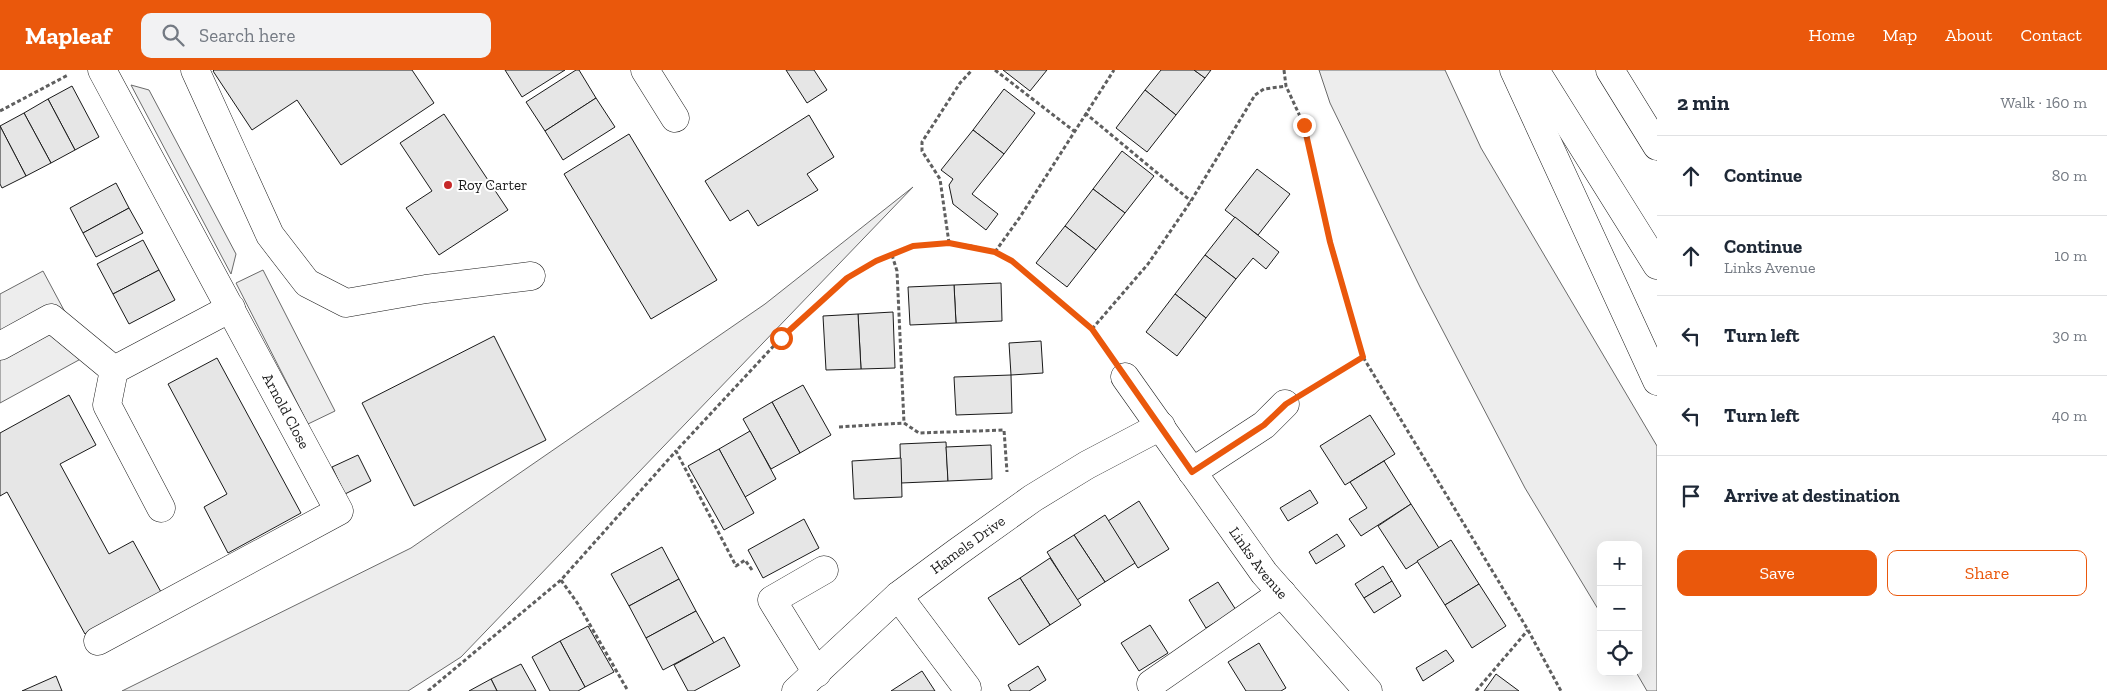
<!DOCTYPE html>
<html lang="en">
<head>
<meta charset="utf-8">
<style>
	body { margin:0; font-family:"Zilla Slab",serif; background:#f2f2f3; color:#1f2937 }
	.controls { position:absolute; right:15px; bottom:15px; display:grid; overflow:hidden; border-radius:10px; box-shadow:0 5px 20px #0002 }
	.controls button { width:45px; height:45px; display:grid; place-items:center; padding:0; border:0; border-bottom:1px solid #e0e1e3; background:#fff; color:#1f2937; font:25px sans-serif }
	.stop { position:absolute; width:15px; height:15px; margin:-11px; border:4px solid #ea580c; border-radius:50%; background:#fff }
	.stop.end { background:#ea580c; border-color:#fff; box-shadow:0 1px 5px #0008 }
	.list { margin:0; padding:0; list-style:none }
	h2 { display:flex; justify-content:space-between; align-items:center; height:65px; margin:0; padding:0 20px; font-size:21px }
	h2 small { font-size:16px; font-weight:400; color:#747a83 }
	.list li { display:grid; grid-template-columns:32px 1fr auto; gap:15px; align-items:center; box-sizing:border-box; height:80px; padding:0 20px; border-top:1px solid #e0e1e3 }
	.list b { display:block; font-size:19px; white-space:nowrap }
	.list p { margin:0; font-size:16px; white-space:nowrap; color:#747a83 }
	.list em { font-size:16px; font-style:normal; color:#747a83 }
	.actions { display:flex; gap:10px; padding:15px 20px }
	.actions a { flex:1; padding:11px 0; border:1px solid #ea580c; border-radius:10px; text-align:center; font-size:18px; color:#ea580c }
	.actions .main { background:#ea580c; color:#fff }
	.icon { flex:none; width:28px; height:28px; fill:none; stroke:currentColor; stroke-width:2; stroke-linecap:round; stroke-linejoin:round }
	.map { position:relative; flex:none; width:1657px; height:621px; overflow:hidden }
	header { display:flex; align-items:center; gap:30px; box-sizing:border-box; height:70px; padding:0 25px; background:#ea580c; color:#fff }
	header strong { font-size:24px }
	nav { display:flex; gap:28px; margin-inline-start:auto; font-size:18px }
	.search { width:350px; height:45px; background:#f2f2f3; display:flex; align-items:center; gap:12px; box-sizing:border-box; padding:0 18px; border-radius:10px; color:#747a83; font-size:19px }
	main { display:flex }
	aside { flex:1; background:#fff }
	.map>svg:first-child { display:block }
	.built { fill:#ededed; stroke:#6a6a6a }
	.building { fill:#e6e6e6; stroke:#1a1a1a }
	.lines { fill:none; stroke-linecap:round; stroke-linejoin:round }
	.minor-casing { stroke:#1a1a1a; stroke-width:29 }
	.highway-casing { stroke:#1a1a1a; stroke-width:29 }
	.path { stroke:#5f5f5f; stroke-width:3; stroke-dasharray:4 2.5; stroke-linecap:butt }
	.minor { stroke:#fff; stroke-width:28 }
	.highway { stroke:#fff; stroke-width:28 }
	.route { stroke:#ea580c; stroke-width:6 }
	.poi-dot { fill:#c62828; stroke:#fff; stroke-width:2 }
	.labels { text-anchor:middle; stroke-width:4; stroke-linejoin:round; paint-order:stroke }
	.poi-label { font-size:15px; fill:#1a1a1a; stroke:#fff; text-anchor:start }
	.street-label { font-size:15px; fill:#1a1a1a; stroke:#fff }
</style>
</head>
<body>
<header>
<strong>Mapleaf</strong>
<div class="search"><svg class="icon" aria-label="search" viewBox="0 0 24 24"><circle cx="10" cy="10" r="6"/><path d="M15 15l6 6"/></svg>Search here</div>
<nav><a>Home</a><a>Map</a><a>About</a><a>Contact</a></nav>
</header>
<main>
<div class="map">
<svg width="1657" height="621" viewBox="0 0 1657 621">
	<rect width="100%" height="100%" fill="#fff"/>
	<g class="built">
		<path d="M1319,0H1445L1481,78L1657,376V621H1647L1636,602H1638V475H1601V544L1525,418L1420,217L1330,33Z"/>
		<path d="M131,15L149,20L236,184L231,204Z"/>
		<path d="M913,117L461,587L408,621H122L411,478L765,234Z"/>
		<path d="M263,200L335,341L308,354L236,213Z"/>
		<path d="M43,201L88,285L0,333V224Z"/>
	</g>
	<g class="building">
		<path d="M214,0H412L434,33L341,95L297,30L252,60L213,1Z"/>
		<path d="M505,0H565L522,27Z"/>
		<path d="M576,0H579L596,28L545,61L526,32Z"/>
		<path d="M786,0H814L827,20L807,33Z"/>
		<path d="M1003,0H1047L1030,21Z"/>
		<path d="M1161,0H1194L1205,8L1176,45L1145,20Z"/>
		<path d="M1194,0H1211L1205,8Z"/>
		<path d="M72,16L99,67L75,80L48,29Z"/>
		<path d="M1004,19L1035,43L1004,84L973,60Z"/>
		<path d="M1145,20L1176,45L1147,82L1116,58Z"/>
		<path d="M596,28L615,57L563,90L545,61Z"/>
		<path d="M48,29L75,80L51,93L24,43Z"/>
		<path d="M24,43L51,93L26,106L0,56Z"/>
		<path d="M444,44L508,140L439,185L406,138L432,121L400,73Z"/>
		<path d="M809,45L834,87L807,104L818,120L758,156L748,140L730,151L705,111Z"/>
		<path d="M0,56L26,106L2,118L0,114Z"/>
		<path d="M973,60L1004,84L972,124L998,144L986,160L953,134L949,115L953,109L941,100Z"/>
		<path d="M629,64L717,210L651,249L564,104Z"/>
		<path d="M1122,81L1154,106L1125,143L1093,119Z"/>
		<path d="M1257,99L1290,124L1258,165L1225,140Z"/>
		<path d="M116,113L129,138L83,163L70,138Z"/>
		<path d="M1093,119L1125,143L1096,180L1065,156Z"/>
		<path d="M129,138L143,163L96,187L83,163Z"/>
		<path d="M1235,147L1279,182L1266,199L1253,188L1236,209L1205,185Z"/>
		<path d="M1065,156L1096,180L1067,217L1036,193Z"/>
		<path d="M143,170L159,200L113,224L97,194Z"/>
		<path d="M1205,185L1236,209L1206,248L1175,224Z"/>
		<path d="M159,200L175,230L129,254L113,224Z"/>
		<path d="M1001,213L1002,251L956,253L954,215Z"/>
		<path d="M954,215L956,253L910,255L908,217Z"/>
		<path d="M1175,224L1206,248L1177,286L1146,262Z"/>
		<path d="M893,242L895,298L861,299L858,244Z"/>
		<path d="M858,244L861,299L826,300L823,246Z"/>
		<path d="M494,266L546,370L414,436L362,333Z"/>
		<path d="M1041,271L1043,303L1011,305L1009,273Z"/>
		<path d="M217,288L301,443L228,483L204,437L227,424L168,314Z"/>
		<path d="M1011,305L1012,343L956,345L954,307Z"/>
		<path d="M803,315L831,365L800,383L772,332Z"/>
		<path d="M69,325L96,375L60,394L109,484L133,471L161,522L85,564L7,422L0,426V363Z"/>
		<path d="M772,332L800,383L771,399L743,349Z"/>
		<path d="M1370,345L1395,384L1345,415L1320,376Z"/>
		<path d="M750,361L776,409L745,427L719,379Z"/>
		<path d="M946,372L948,411L901,413L900,374Z"/>
		<path d="M991,375L992,409L948,411L946,377Z"/>
		<path d="M719,379L754,443L724,460L688,396Z"/>
		<path d="M358,385L371,411L345,424L332,397Z"/>
		<path d="M901,388L902,427L854,429L852,391Z"/>
		<path d="M1384,391L1411,434L1361,466L1349,449L1367,438L1350,412Z"/>
		<path d="M1310,420L1318,433L1288,451L1280,438Z"/>
		<path d="M1139,431L1169,479L1138,498L1108,451Z"/>
		<path d="M1411,434L1439,478L1406,499L1378,456Z"/>
		<path d="M1105,445L1135,493L1105,512L1074,465Z"/>
		<path d="M804,449L819,478L763,508L748,480Z"/>
		<path d="M1337,464L1345,476L1316,494L1309,482Z"/>
		<path d="M1074,465L1105,512L1077,530L1047,482Z"/>
		<path d="M1451,470L1479,514L1445,535L1417,491Z"/>
		<path d="M662,477L679,509L629,536L611,504Z"/>
		<path d="M1050,488L1081,535L1050,555L1020,508Z"/>
		<path d="M1383,496L1392,511L1364,528L1355,514Z"/>
		<path d="M1020,508L1050,555L1019,575L988,528Z"/>
		<path d="M679,509L696,541L646,568L629,536Z"/>
		<path d="M1392,511L1401,526L1374,543L1364,528Z"/>
		<path d="M1218,512L1236,540L1206,558L1189,530Z"/>
		<path d="M1479,514L1506,556L1472,578L1445,535Z"/>
		<path d="M696,541L714,573L663,600L646,568Z"/>
		<path d="M1150,555L1168,583L1139,601L1121,573Z"/>
		<path d="M588,556L614,602L585,617L560,571Z"/>
		<path d="M724,567L740,596L694,621H688L674,595Z"/>
		<path d="M560,571L585,617L578,621H550L532,587Z"/>
		<path d="M1259,573L1286,618L1281,621H1246L1228,592Z"/>
		<path d="M1446,580L1454,591L1423,611L1416,598Z"/>
		<path d="M521,594L536,621H497L491,609Z"/>
		<path d="M1038,596L1046,610L1029,621H1011L1008,615Z"/>
		<path d="M922,601L935,621H891Z"/>
		<path d="M1496,604L1519,621H1484Z"/>
		<path d="M56,606L62,621H22Z"/>
		<path d="M491,609L497,621H469Z"/>
	</g>
	<g class="lines">
		<defs>
			<g id="minor">
				<path d="M195,0L270,165L307,213L346,233L426,219L531,206"/>
				<path d="M645,0L675,48"/>
				<path d="M0,276L51,248L114,300L231,238"/>
				<path d="M114,300L107,335L161,438"/>
				<path id="s1" d="M1125,307L1264,503L1368,621"/>
				<path d="M1192,402L1264,355L1285,334"/>
				<path d="M898,526L967,618"/>
				<path d="M98,571L339,441L102,0"/>
				<path d="M817,603L772,530L824,500"/>
				<path d="M1151,614L1282,523"/>
				<path id="s2" d="M796,621L898,526L956,483L1033,428L1087,395L1161,356"/>
			</g>
			<g id="highway">
				<path d="M1514,0L1657,311"/>
				<path d="M1535,0L1657,195"/>
				<path d="M1610,0L1657,76"/>
			</g>
		</defs>
		<use href="#minor" class="minor-casing"/>
		<use href="#highway" class="highway-casing"/>
		<g class="path">
			<path d="M995,0L1074,61"/>
			<path d="M1284,0L1286,16L1304,55L1331,172L1363,287L1528,560L1561,621"/>
			<path d="M0,41L68,5"/>
			<path d="M1085,43L1191,131"/>
			<path d="M949,173L940,109L922,81V72L960,13L972,0"/>
			<path d="M995,182L1020,147L1114,0"/>
			<path d="M892,185L897,201L904,353L919,363L1004,360L1007,402"/>
			<path d="M1092,259L1148,194L1191,131L1255,25L1264,19L1286,16"/>
			<path d="M1316,315L1363,287"/>
			<path d="M839,357L904,353"/>
			<path d="M752,500L745,490L736,496L676,381L781,268L847,208L876,191L913,176L949,173L971,176L995,182L1012,191L1092,259L1105,278"/>
			<path d="M561,510L578,534L628,621"/>
			<path d="M428,621L561,510L676,381"/>
			<path d="M1476,621L1528,560"/>
		</g>
		<use href="#minor" class="minor"/>
		<use href="#highway" class="highway"/>
	</g>
	<g class="lines">
		<path class="route" d="M781,268L847,208L876,191L913,176L949,173L995,182L1012,191L1092,259L1192,402L1264,355L1286,334L1363,287L1330,172L1304,55"/>
	</g>
	<circle class="poi-dot" cx="448" cy="115" r="5"/>
	<g class="labels">
		<g class="poi-label">
			<text x="458" y="120">Roy Carter</text>
		</g>
		<g class="street-label">
			<text transform="translate(286 341) rotate(62)" y="5">Arnold Close</text>
			<text dy="5" stroke="none"><textPath href="#s2" startOffset="226">Hamels Drive</textPath></text>
			<text dy="5" stroke="none"><textPath href="#s1" startOffset="229">Links Avenue</textPath></text>
		</g>
	</g>
</svg>
<div class="controls">
<button>+</button>
<button>−</button>
<button><svg class="icon" aria-label="locate" viewBox="0 0 24 24"><circle cx="12" cy="12" r="6"/><path d="M12 2v4M12 18v4M2 12h4M18 12h4"/></svg></button>
</div>
<div class="stop" style="left:781px;top:268px"></div>
<div class="stop end" style="left:1304px;top:55px"></div>
</div>
<aside>
<h2>2 min<small>Walk · 160 m</small></h2>
<ul class="list">
<li><svg class="icon" aria-label="ahead" viewBox="0 0 24 24"><path d="M12 20V5M6 11l6-6 6 6"/></svg><div><b>Continue</b></div><em>80 m</em></li>
<li><svg class="icon" aria-label="ahead" viewBox="0 0 24 24"><path d="M12 20V5M6 11l6-6 6 6"/></svg><div><b>Continue</b><p>Links Avenue</p></div><em>10 m</em></li>
<li><svg class="icon" aria-label="left" viewBox="0 0 24 24"><path d="M17 20v-9H6M10 6l-5 5 5 5"/></svg><div><b>Turn left</b></div><em>30 m</em></li>
<li><svg class="icon" aria-label="left" viewBox="0 0 24 24"><path d="M17 20v-9H6M10 6l-5 5 5 5"/></svg><div><b>Turn left</b></div><em>40 m</em></li>
<li><svg class="icon" aria-label="arrive" viewBox="0 0 24 24"><path d="M6 21V4h12l-3 4 3 4H6"/></svg><div><b>Arrive at destination</b></div></li>
</ul>
<div class="actions"><a class="main">Save</a><a>Share</a></div>
</aside>
</main>
</body>
</html>
